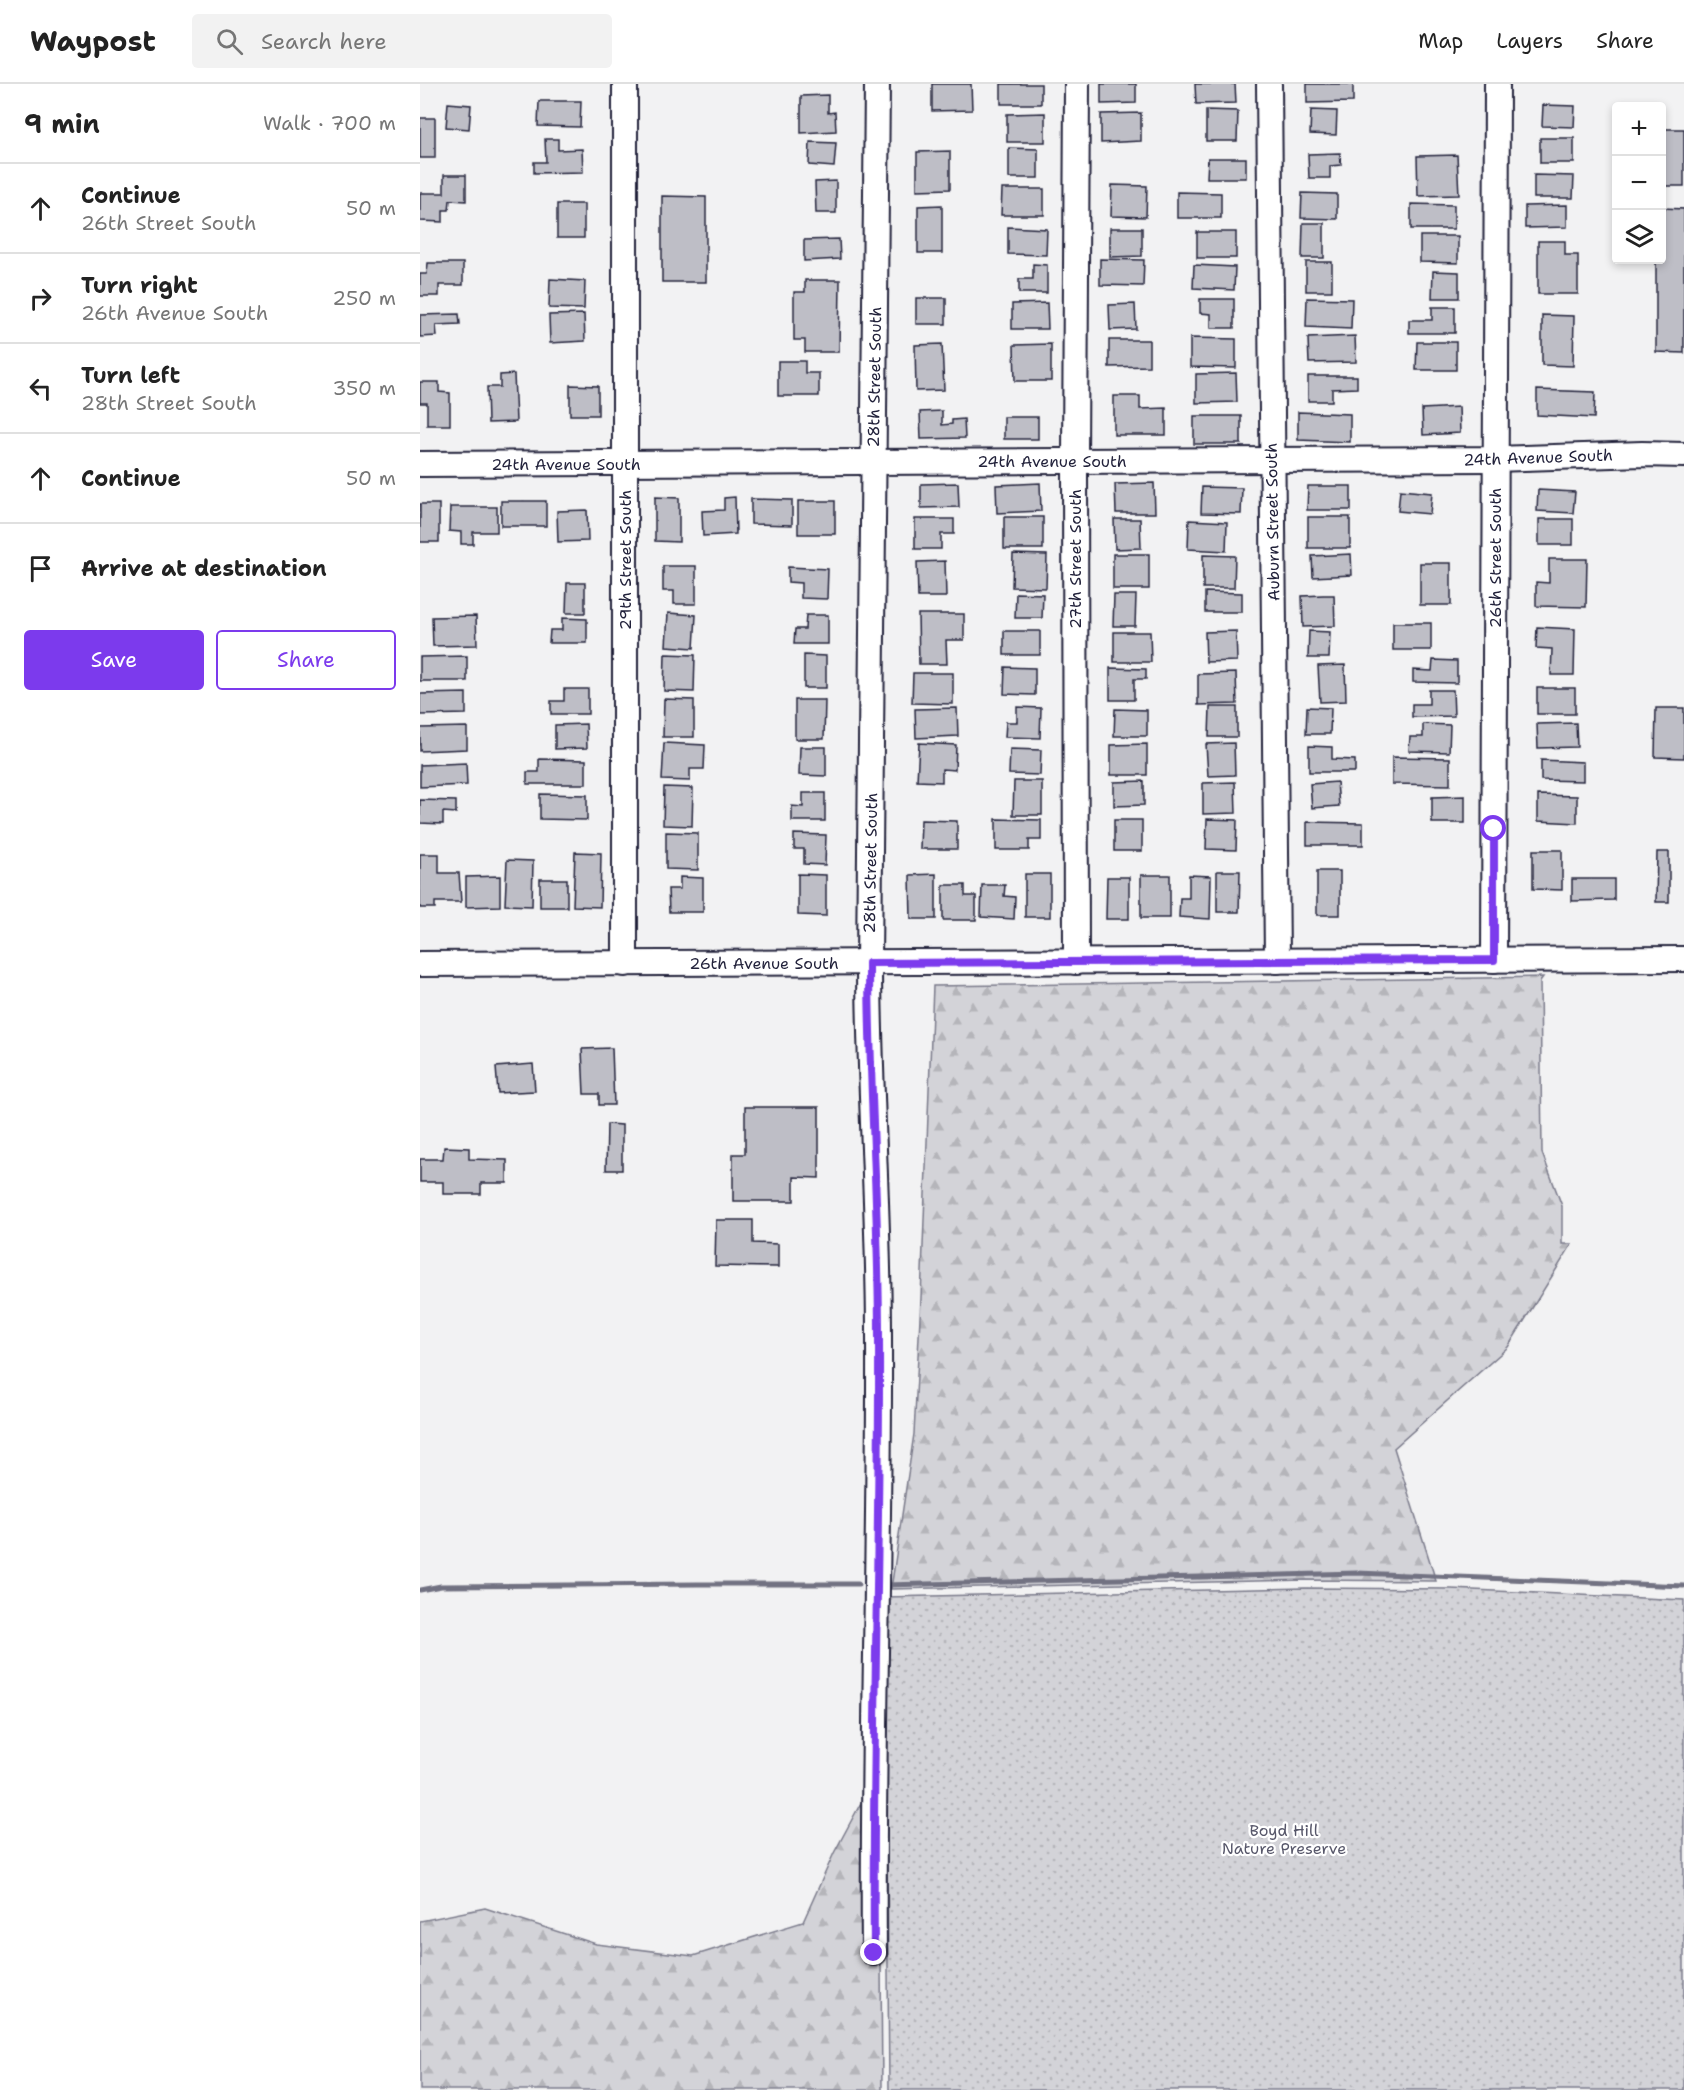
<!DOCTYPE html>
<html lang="en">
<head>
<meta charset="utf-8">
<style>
	body { margin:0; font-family:"Shantell Sans",sans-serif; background:#f2f2f2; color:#222 }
	.controls { position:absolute; right:18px; top:18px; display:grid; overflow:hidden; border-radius:6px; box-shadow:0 3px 9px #0003 }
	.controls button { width:54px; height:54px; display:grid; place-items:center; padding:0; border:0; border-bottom:2px solid #e0e0e0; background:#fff; color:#222; font:30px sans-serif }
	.stop { position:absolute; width:18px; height:18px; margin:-14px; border:4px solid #7c3aed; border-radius:50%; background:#fff }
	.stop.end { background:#7c3aed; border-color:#fff; box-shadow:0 2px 6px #0008 }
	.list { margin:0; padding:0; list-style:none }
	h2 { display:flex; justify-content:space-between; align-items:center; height:78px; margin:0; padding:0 24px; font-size:26px }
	h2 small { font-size:20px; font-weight:400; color:#767676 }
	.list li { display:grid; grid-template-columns:39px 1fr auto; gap:18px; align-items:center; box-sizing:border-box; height:90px; padding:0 24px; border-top:2px solid #e0e0e0 }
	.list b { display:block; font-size:22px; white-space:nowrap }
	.list p { margin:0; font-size:20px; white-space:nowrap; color:#767676 }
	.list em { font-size:20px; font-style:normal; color:#767676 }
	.actions { display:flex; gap:12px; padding:18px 24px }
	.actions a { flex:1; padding:14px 0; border:2px solid #7c3aed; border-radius:6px; text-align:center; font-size:21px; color:#7c3aed }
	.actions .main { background:#7c3aed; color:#fff }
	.icon { flex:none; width:33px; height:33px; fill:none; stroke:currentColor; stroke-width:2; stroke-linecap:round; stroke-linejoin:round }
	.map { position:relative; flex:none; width:1264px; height:2006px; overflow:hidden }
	header { display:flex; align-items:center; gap:36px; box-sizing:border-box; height:84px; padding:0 30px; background:#fff; border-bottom:2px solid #e0e0e0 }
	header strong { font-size:28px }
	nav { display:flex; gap:33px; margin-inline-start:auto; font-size:21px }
	.search { width:420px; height:54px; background:#f2f2f2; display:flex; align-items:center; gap:15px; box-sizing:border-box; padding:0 21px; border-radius:6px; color:#767676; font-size:22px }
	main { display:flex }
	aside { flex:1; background:#fff }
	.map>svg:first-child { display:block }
	.forest { fill:url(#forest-firs); stroke:#7a7a8a; stroke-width:1.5 }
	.park { fill:url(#park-dots); stroke:#7a7a8a; stroke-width:1.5 }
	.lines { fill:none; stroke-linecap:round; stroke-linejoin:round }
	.stream { stroke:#727282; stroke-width:5 }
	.building { fill:#bebec6; stroke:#22223b; stroke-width:1.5 }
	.minor-casing { stroke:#22223b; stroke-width:28 }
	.minor { stroke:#fff; stroke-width:24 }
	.route { stroke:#7c3aed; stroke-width:8 }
	.labels { text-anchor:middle; stroke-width:4.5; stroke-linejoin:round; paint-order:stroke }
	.street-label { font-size:16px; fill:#22223b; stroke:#fff }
	.park-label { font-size:16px; fill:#57576a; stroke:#fff }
</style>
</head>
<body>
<header>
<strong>Waypost</strong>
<div class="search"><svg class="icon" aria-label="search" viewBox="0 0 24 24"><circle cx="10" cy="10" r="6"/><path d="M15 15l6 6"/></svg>Search here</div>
<nav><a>Map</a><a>Layers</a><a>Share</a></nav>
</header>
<main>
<aside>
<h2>9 min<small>Walk · 700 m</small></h2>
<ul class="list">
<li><svg class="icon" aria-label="ahead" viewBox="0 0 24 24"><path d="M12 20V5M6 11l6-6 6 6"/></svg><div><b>Continue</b><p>26th Street South</p></div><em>50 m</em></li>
<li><svg class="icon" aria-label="right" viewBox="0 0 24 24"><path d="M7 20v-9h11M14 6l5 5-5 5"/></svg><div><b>Turn right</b><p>26th Avenue South</p></div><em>250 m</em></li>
<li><svg class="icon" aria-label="left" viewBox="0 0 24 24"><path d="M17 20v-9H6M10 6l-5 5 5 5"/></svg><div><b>Turn left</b><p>28th Street South</p></div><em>350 m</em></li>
<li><svg class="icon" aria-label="ahead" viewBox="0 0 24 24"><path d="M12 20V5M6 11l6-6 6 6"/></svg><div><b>Continue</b></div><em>50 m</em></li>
<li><svg class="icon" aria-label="arrive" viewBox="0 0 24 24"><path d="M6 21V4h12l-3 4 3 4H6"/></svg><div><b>Arrive at destination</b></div></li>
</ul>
<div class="actions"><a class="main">Save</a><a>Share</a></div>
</aside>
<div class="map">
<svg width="1264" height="2006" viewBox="0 0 1264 2006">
	<defs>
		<pattern id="forest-firs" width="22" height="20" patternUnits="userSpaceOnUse" patternTransform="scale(1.5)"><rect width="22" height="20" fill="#d3d3d8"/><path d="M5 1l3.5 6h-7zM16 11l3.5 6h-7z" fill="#b5b5ba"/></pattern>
		<pattern id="park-dots" width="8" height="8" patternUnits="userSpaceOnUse" patternTransform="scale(1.5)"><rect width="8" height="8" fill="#d3d3d8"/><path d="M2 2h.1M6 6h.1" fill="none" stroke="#b5b5ba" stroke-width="1.8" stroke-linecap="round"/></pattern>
	</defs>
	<rect width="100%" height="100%" fill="#f2f2f3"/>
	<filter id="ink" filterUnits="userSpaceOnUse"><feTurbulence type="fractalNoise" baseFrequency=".0167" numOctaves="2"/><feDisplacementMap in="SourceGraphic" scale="12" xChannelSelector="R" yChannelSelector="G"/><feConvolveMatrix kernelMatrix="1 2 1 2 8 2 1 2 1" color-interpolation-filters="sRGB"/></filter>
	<g filter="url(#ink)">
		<g class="forest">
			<path d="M1123,893L1120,897L1122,1069L1142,1122V1160H1152L1088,1263L974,1364L1016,1497L885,1496L471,1505L494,1350L501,1214L513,902Z"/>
			<path d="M444,1713L446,1878L461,1879L462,2006H0V1837L65,1824L176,1860L273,1872L383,1838L414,1769Z"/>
		</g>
		<path class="park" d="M885,1504L1031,1505L1264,1516V2006H469L465,1513Z"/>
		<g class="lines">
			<g class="stream">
				<path d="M465,1501L937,1489L1264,1502"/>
				<path d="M0,1506L21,1502L278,1500H438"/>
			</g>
		</g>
		<g class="building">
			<path d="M512,0H551L552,26L512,27Z"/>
			<rect x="581" y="0" width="40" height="20"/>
			<path d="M681,0H716V19L681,20Z"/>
			<path d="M775,0H815L816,19L776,20Z"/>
			<path d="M887,0H933V18L887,19Z"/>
			<path d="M408,11V29L415,28L416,47L381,49V12Z"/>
			<path d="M119,17H161L160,43L118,42Z"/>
			<path d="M28,19L51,21L49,45L26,43Z"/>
			<path d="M1123,21L1155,22L1154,43L1122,42Z"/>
			<path d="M786,26L818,27L817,57H786Z"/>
			<path d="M891,26L917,27L916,51L890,50Z"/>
			<path d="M625,29V58H587V30Z"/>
			<path d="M721,29V57L681,59V30Z"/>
			<rect x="0" y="34" width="15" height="40"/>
			<rect x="1242" y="45" width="22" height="57"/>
			<rect x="1120" y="54" width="34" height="25"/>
			<path d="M125,55H138V66L162,65L163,88L114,89V78H126Z"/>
			<path d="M390,58L416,59L414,83L389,81Z"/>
			<path d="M589,64L618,65V94H589Z"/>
			<path d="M530,67V105L497,106V68Z"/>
			<path d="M920,69L921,81L910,82V94H889L888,70Z"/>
			<path d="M1037,71L1039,111L998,112L997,72Z"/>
			<path d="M788,74H826V94H787Z"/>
			<path d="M24,91H46V117L30,116L29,126H23V138L0,137V109H24Z"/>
			<path d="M1114,91L1154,92L1153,114H1114Z"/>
			<path d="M416,97V129H396L395,98Z"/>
			<path d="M692,101L727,102L726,133L691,132Z"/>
			<path d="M582,105H624V131H581Z"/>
			<path d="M757,108L801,109V134H757Z"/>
			<path d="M882,109L917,110V135L881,134Z"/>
			<path d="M242,112L286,113V198H242Z"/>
			<rect x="137" y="120" width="27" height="34"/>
			<path d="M991,120L1034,121V145H991Z"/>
			<path d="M522,121V169H498V122Z"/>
			<path d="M1147,121V143L1105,144V122Z"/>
			<path d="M1242,124L1264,125V269L1236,268V176H1242Z"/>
			<path d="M883,139H904V174H882Z"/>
			<path d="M588,143L627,145L626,171L588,170Z"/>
			<path d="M690,144H722V172L690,173Z"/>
			<rect x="777" y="148" width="39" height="26"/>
			<path d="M1000,152H1038V179L1000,178Z"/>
			<path d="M419,155L420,175L384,177V156Z"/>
			<path d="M1118,157H1145V171H1158V210H1118Z"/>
			<path d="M680,175L724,176L723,202L680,201Z"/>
			<rect x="886" y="178" width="26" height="29"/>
			<path d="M8,179H43V201H19V212H0V190H7Z"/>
			<path d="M613,180L627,181V209H599V195H613Z"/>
			<path d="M774,181L815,183L814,206L773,204Z"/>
			<path d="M1013,187L1039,188V214H1012Z"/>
			<path d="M130,195L165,197L164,225L129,224Z"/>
			<path d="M385,196H420L419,268H385V256H374V208H385Z"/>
			<rect x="496" y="214" width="30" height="26"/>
			<path d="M887,214L932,215L931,245L886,243Z"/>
			<path d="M780,215H814V244H791V230L780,229Z"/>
			<path d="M627,219L628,245H592V220Z"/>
			<path d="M715,220L716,245L690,246L689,221Z"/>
			<path d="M1012,223H1035V249H989V236H1012Z"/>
			<path d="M39,230L40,240L16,241L17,252L0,253V231Z"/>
			<path d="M164,230L165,257L130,259L129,231Z"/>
			<path d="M1122,231L1154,232L1153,282L1122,281Z"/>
			<path d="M935,252L936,278L889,279L888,254Z"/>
			<path d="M770,254L816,255V284L770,283Z"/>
			<path d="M689,256H729V282L689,283Z"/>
			<path d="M997,258H1036V286H996Z"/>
			<path d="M522,260L524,306L496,307L495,261Z"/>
			<path d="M631,260V297H595L594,261Z"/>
			<path d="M358,277H385V289H399V312H358Z"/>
			<path d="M816,289L817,318L776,319V290Z"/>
			<path d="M94,290L96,338L68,339L67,303H80V291Z"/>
			<path d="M888,292H937V304L912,305V317H888Z"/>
			<path d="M0,298H19V308L30,309V341H7V319H0Z"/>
			<path d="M150,301L178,302V331H150Z"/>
			<path d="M1117,306L1175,308L1174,334L1117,331Z"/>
			<path d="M694,312H720V325L746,324V351H694Z"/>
			<path d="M1039,323L1040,349L1003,351L1002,325Z"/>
			<path d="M522,327V341L532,340V336L544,335L545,354L501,355L500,328Z"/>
			<path d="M878,328L930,330V358L878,356Z"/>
			<rect x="774" y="332" width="47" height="28"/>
			<rect x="584" y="333" width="34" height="22"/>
			<path d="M538,399L539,423L501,424V400Z"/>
			<path d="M620,399L621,427L577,429L576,401Z"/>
			<path d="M734,399L735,429H696L695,400Z"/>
			<path d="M888,402H931V426H887Z"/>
			<path d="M782,403L822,404L821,430L781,429Z"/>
			<path d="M980,406L1012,409L1010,430L978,427Z"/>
			<path d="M1118,406L1155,408L1153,429L1117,427Z"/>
			<path d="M235,413L259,414V458L235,457Z"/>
			<path d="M315,413L316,450L283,452L282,427L304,426V414Z"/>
			<path d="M331,415L372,416V441L331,440Z"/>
			<rect x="81" y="417" width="45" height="25"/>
			<rect x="378" y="417" width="37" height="33"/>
			<rect x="0" y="420" width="19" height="38"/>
			<path d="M30,423H77V448H53V460H41V448L29,447Z"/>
			<path d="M167,426L168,457L138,458L137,427Z"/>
			<rect x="584" y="433" width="39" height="32"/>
			<rect x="888" y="433" width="42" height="31"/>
			<path d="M495,435H534V450H521V465H495Z"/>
			<path d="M694,435H720L721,464L695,465Z"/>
			<rect x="1119" y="435" width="34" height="26"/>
			<path d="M769,436L807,438L806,467L768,465Z"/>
			<path d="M593,470L627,471L626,504L592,503Z"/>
			<rect x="693" y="470" width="36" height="35"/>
			<path d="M931,470L932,491L893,493L892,472Z"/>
			<path d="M783,471L815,472L814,504H783Z"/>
			<path d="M1129,475H1167L1166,523L1116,522V498L1129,499Z"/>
			<path d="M525,477L526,513H498L497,478Z"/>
			<rect x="1000" y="479" width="31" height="42"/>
			<path d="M243,482H276V520H254V507H243Z"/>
			<path d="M368,483L408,485L407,515L381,514V499L368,498Z"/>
			<path d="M147,499H165V529H146Z"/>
			<path d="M785,508L822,509V528H785Z"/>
			<path d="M596,509L623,510L622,534H595Z"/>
			<path d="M694,511H716L715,542H693Z"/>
			<path d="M903,511H914L915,542L883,543L882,512Z"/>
			<path d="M248,529L276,531L274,564L246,562Z"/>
			<path d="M498,530H544V556H526L527,580H499Z"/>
			<path d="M386,531H408V560H374L375,545H385Z"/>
			<path d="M56,532L57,561L13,562L12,533Z"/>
			<path d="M142,534L167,535V559H129L130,546H142Z"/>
			<rect x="973" y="539" width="38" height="27"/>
			<path d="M1117,543L1155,545L1154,591H1131L1132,565L1116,564Z"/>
			<rect x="584" y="547" width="36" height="24"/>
			<path d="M816,547L817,577L786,578L785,548Z"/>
			<path d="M889,547L910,548L909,574H888Z"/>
			<path d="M694,548H730L731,578H694Z"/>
			<path d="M245,570L275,571L274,608L244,607Z"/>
			<path d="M384,571L406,572V604H384Z"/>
			<path d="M47,572V597H0V573Z"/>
			<path d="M1013,576L1037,577V599L993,598V586L1012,587Z"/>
			<path d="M925,581L926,617L900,618L898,582Z"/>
			<path d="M585,583L615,584V611L584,610Z"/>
			<path d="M690,584L726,585V595H714V616H690Z"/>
			<path d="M493,589H533V620L492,619Z"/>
			<path d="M816,589L817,620L778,621V590Z"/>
			<rect x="1117" y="604" width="38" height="26"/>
			<path d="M144,605H168V630H131V617H144Z"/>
			<path d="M1009,606H1033L1034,632L992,633V620H1009Z"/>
			<path d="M46,609V630L0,631V610Z"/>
			<path d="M244,615L274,616V653H243Z"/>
			<path d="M375,616H405L404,655H375Z"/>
			<path d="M597,623L621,624L620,654L585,653L586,638H597Z"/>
			<path d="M790,623H817V653H789Z"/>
			<path d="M887,623L911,624L910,650H886Z"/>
			<path d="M537,624L538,652L496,654L495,625Z"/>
			<path d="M1236,624H1264V674L1235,673Z"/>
			<path d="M695,625L727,626V652H694Z"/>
			<path d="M1156,639L1157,663L1118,664L1117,640Z"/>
			<path d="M166,640L167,664L135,665V641Z"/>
			<path d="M1003,640L1030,641L1029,668L989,667L990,653H1003Z"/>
			<path d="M47,643V665L0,667V644Z"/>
			<path d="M244,659L285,661L284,685H270V697L242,696Z"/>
			<path d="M499,659L536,661L535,686L522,685V698L497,697Z"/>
			<path d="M814,659L815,691L788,692L786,660Z"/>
			<path d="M727,660V691H691V661Z"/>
			<path d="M889,662L912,663V675L935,676V688H889Z"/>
			<path d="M380,663H406V692L379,691Z"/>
			<path d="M590,665L621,666L620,691L589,690Z"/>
			<path d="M972,673L1030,674V701L972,700Z"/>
			<path d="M119,675L166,676V700H107V688H119Z"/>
			<path d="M1121,676L1163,678V697L1121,696Z"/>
			<path d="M46,679L47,701L0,703V681Z"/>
			<path d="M594,697H622V731H593Z"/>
			<path d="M724,697V721L694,722V698Z"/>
			<path d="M815,698L816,729L783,730V699Z"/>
			<path d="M917,698L919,722L892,724L890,700Z"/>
			<path d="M244,703L273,704L272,742L243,741Z"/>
			<path d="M383,709H405V737H372V722L383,723Z"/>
			<path d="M120,710L167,711V736L120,735Z"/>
			<path d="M1118,711L1157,712V739L1118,737Z"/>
			<path d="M1045,712V739H1012V713Z"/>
			<path d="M0,716L36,717V729L23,728V740L0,739Z"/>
			<path d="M576,735L621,736V756H609V766H576Z"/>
			<path d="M787,735L817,736L816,766L786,765Z"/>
			<path d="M501,736L537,737V765H500Z"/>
			<rect x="694" y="736" width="28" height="31"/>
			<path d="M887,738L943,739V761H887Z"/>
			<path d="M246,748L278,749V786L246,785Z"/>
			<path d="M374,750L406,751L405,781L384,780V765H374Z"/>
			<path d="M1113,766H1142V806L1113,805Z"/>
			<path d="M155,768L181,769L180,823L153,822Z"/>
			<path d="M1237,768H1249V818H1236Z"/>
			<path d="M0,770H19V789H39L41,818H15V824H0Z"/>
			<path d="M87,776L113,777L112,822L85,821Z"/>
			<path d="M797,787H820L819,828H797Z"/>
			<rect x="897" y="787" width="23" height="44"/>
			<path d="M378,790L406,791V832L378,831Z"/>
			<path d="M516,790V835H491L490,791Z"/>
			<rect x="605" y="790" width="25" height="43"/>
			<rect x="721" y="791" width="29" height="43"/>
			<path d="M769,791L791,792L790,835L759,833L760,814H769Z"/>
			<path d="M80,792V822L46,823V793Z"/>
			<path d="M260,793L283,794V828H249L248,805H260Z"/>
			<path d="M687,793H709V835H686Z"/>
			<rect x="120" y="795" width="27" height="28"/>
			<path d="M1152,795H1194V816L1152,817Z"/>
			<path d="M523,801H545V812H556V836H523Z"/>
			<path d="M562,801H585L584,812L595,813L594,835L561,833Z"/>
			<path d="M192,964L194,1021H179V1010H164L162,965Z"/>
			<path d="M113,980L115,1007L78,1009L76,983Z"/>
			<path d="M325,1023H399V1094L374,1093V1117H313V1070H325Z"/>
			<path d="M187,1040L202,1041V1086H186Z"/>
			<path d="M24,1063L49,1064V1075L87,1076V1099H61V1110H23V1098H0V1075H23Z"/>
			<path d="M296,1136H333V1159L358,1160V1183L295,1182Z"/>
		</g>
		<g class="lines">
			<defs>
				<g id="minor">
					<path d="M849,0L857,877"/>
					<path d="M0,380L1075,375L1222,370L1264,371"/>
					<path d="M1074,876L1077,0"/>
					<path d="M656,878L655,377L657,0"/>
					<path d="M0,880L1264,875"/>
					<path d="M205,880V0"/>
					<path d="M454,1869C452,1663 460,1458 459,1252C459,1127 449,1003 449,879L457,0"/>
				</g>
			</defs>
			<use href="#minor" class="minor-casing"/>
			<use href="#minor" class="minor"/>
		</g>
	</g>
	<g class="lines" filter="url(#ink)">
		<path class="route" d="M454,1869C452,1663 460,1458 459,1252C459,1127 449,1003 449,879L1074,876V745"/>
	</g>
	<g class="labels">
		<g class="street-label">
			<text transform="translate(454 293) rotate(-89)" y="6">28th Street South</text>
			<text transform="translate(1118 373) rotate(-2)" y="6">24th Avenue South</text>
			<text x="632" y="383">24th Avenue South</text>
			<text x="146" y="386">24th Avenue South</text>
			<text transform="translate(852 438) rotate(-91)" y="6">Auburn Street South</text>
			<text transform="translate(1075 474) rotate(-90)" y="6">26th Street South</text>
			<text transform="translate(655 475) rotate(-90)" y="6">27th Street South</text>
			<text transform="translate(205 476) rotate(-90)" y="6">29th Street South</text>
			<text transform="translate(450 779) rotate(-89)" y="6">28th Street South</text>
			<text x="344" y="885">26th Avenue South</text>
		</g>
		<g class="park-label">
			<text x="864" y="1752">Boyd Hill<tspan x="864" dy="18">Nature Preserve</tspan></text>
		</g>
	</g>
</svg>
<div class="controls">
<button>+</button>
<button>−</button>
<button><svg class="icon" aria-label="layers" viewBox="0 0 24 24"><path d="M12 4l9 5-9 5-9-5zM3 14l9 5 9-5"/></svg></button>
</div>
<div class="stop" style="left:1074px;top:745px"></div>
<div class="stop end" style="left:454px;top:1869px"></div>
</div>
</main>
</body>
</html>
